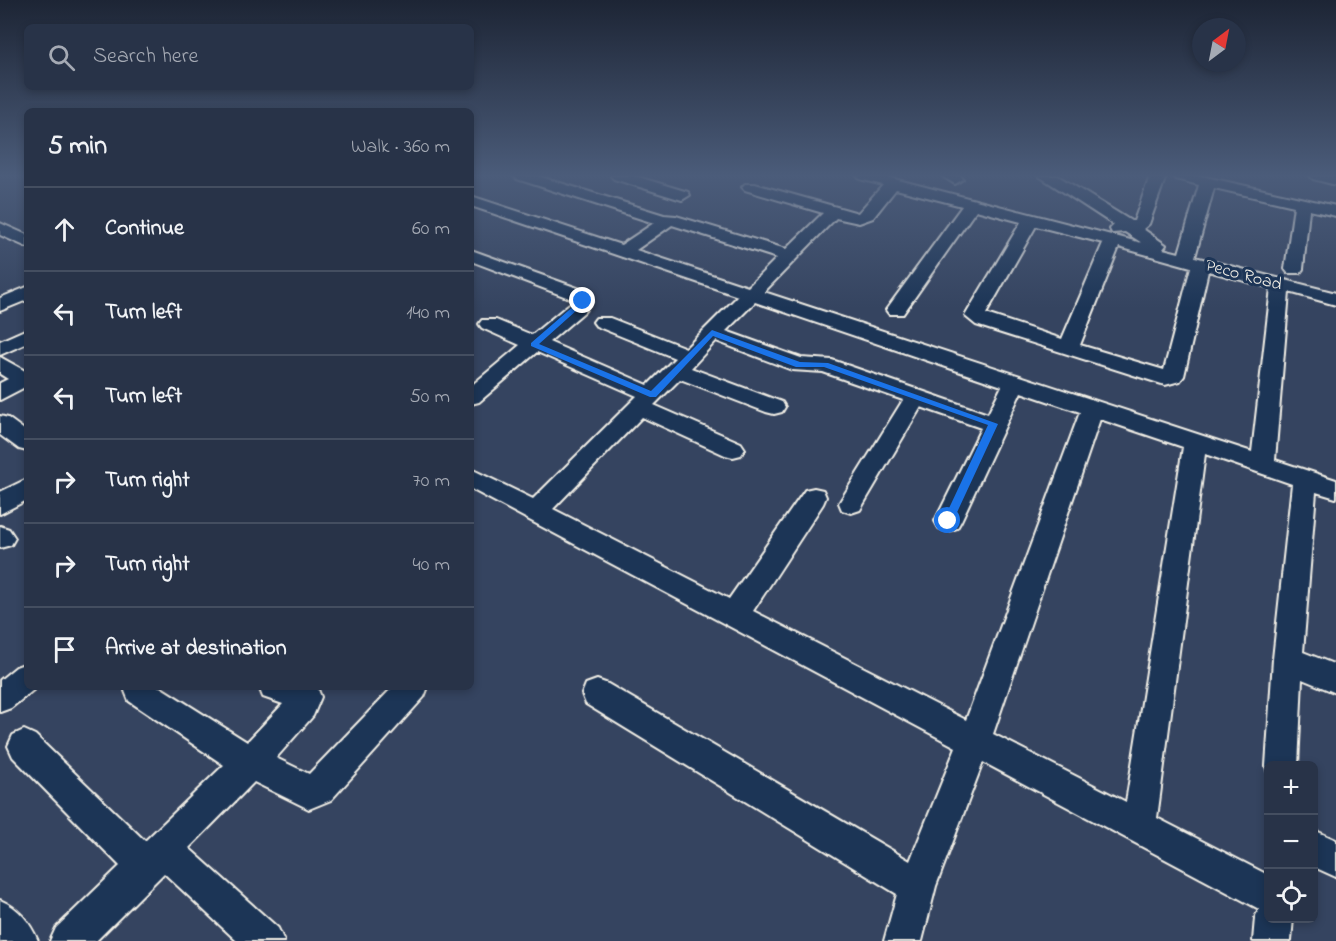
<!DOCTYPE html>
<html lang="en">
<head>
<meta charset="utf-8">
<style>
	body { margin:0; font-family:"Indie Flower",sans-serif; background:#303b4f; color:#f1f3f6 }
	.controls { position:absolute; right:18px; bottom:18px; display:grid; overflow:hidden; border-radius:9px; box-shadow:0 3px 9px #0003 }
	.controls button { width:54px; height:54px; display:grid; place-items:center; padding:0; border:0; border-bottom:2px solid #444e60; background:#283348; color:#f1f3f6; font:30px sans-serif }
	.compass { position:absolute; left:1192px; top:18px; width:54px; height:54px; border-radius:50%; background:#283348; box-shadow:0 3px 9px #0003; rotate:32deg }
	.stop { position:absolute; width:18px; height:18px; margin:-14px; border:4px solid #1a73e8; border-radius:50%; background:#fff }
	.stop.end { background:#1a73e8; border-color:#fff; box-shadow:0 2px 6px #0008 }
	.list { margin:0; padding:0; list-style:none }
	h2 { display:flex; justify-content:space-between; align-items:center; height:78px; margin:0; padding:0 24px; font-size:26px }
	h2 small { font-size:20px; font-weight:400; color:#a5aab4 }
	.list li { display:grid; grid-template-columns:39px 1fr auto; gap:18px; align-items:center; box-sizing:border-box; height:84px; padding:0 24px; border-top:2px solid #444e60 }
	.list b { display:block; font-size:22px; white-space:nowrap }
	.list em { font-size:20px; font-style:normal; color:#a5aab4 }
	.icon { flex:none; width:33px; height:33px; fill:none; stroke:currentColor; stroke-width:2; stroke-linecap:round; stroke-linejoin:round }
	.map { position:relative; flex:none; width:1336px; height:941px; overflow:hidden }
	.search { position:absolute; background:#283348; box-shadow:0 3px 9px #0003; left:24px; top:24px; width:450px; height:66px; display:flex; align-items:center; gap:15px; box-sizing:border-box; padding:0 21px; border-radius:9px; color:#a5aab4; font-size:22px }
	.panel { position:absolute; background:#283348; box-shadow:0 3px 9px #0003; left:24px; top:108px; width:450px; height:582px; border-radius:9px }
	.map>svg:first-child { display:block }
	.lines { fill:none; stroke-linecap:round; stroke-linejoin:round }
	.minor-casing { stroke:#f4f1e8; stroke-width:4 }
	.minor { fill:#1d3557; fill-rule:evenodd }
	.route { fill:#1a73e8 }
	.labels { text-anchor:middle; stroke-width:6; stroke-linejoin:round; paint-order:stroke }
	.far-street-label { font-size:18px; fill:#f4f1e8; stroke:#1d3557 }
</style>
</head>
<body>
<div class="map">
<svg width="1336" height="941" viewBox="0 0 1336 941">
	<rect width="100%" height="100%" fill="#354460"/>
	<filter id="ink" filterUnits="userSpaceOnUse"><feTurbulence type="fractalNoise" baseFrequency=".0167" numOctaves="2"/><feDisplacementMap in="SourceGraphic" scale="12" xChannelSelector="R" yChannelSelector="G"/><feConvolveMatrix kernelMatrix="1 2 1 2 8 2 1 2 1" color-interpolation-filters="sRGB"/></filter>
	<g filter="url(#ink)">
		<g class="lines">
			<defs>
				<g id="minor">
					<path d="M514,176H538L664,215L676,216L786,249L823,213L745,190L742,187L745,184H755L858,213L883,185L860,179L857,176H883L1142,243L1125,232L1112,233L1110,229L1114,225L1039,176H1058L1131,221H1134L1150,176H1166L1149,224L1143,229L1166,245L1163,249L1179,253L1199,185L1176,179L1173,176H1201L1336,206V216L1309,210L1303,269L1300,273H1288L1285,269L1294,206L1214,188L1195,257L1336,293V305L1289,292L1275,460L1336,480V498L1316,492L1303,652L1336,665V693L1302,679L1298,766H1268V773L1266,766L1273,659L1292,484L1205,454L1157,818L1268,875V918H1293L1291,941H1253L1255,918L1259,909L983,762L936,886L922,941H884L897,894L586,704L582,694L586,684L597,680L608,684L910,861L956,747L471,489V469L533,499L637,396L537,352L479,402L471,404V386L520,345L482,328L479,324L482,320H496L532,335L573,301L569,298L471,261V250L583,290L592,301L584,312L549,342L648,385L675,358L596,326L593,322L596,318H610L686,348L738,296L471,206V196L621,245L654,223L517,179ZM896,189L962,206L886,310L889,314H903L976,210L1021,222L965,316L976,325L1165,385L1180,381L1184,376L1208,271L1271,288L1252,452L764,292L836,218L859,223L873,218ZM672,225L777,258L748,287L636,250ZM1036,226L1103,243L1062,339L986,314ZM1119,247L1191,267L1164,370L1080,345ZM755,302L1002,386L988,414L832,360L801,358L726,331ZM716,341L792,370L823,372L903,400L839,503L842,510L851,513L860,510L921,407L981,428L935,521L939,528L948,531L957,528L961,521L1021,392L1080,412L966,720L753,611L823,504L826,497L823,490L814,488L805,490L729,599L553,509L642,417L725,455L733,457L741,455L745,449L741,443L654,405L680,379L766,412L774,414L782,412L785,407L782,402L691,368ZM1100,419L1183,447L1126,802L993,734Z"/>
					<path d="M611,176H635L688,192L690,195L682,200L614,179Z"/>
					<path d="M942,176H961L963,179L955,184Z"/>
					<path d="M1310,176H1336V185L1313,179Z"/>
					<path d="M0,223L27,235V247L0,235Z"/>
					<path d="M27,287V300L0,311V298Z"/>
					<path d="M27,329V343L0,355V341Z"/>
					<path d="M0,357L27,372V386L0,400V383L8,379L0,374Z"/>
					<path d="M0,416L8,418L27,432V451L19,449L0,435Z"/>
					<path d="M27,479V500L0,514V492Z"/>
					<path d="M0,526L9,529L15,538L11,545L0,548Z"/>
					<path d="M27,663V687H37L11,708L0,712V680L16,667Z"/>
					<path d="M126,687H160L247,742L283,704L263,697L259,687H317L321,697L313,716L276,758L309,774L393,687H428L424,697L331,800L309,809L254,782L189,848L278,928L284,941H237L164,873L96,941H50L56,928L120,866L13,757L8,746L13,735L24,730L35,735L145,841L224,765L129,701L125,691Z"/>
					<path d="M1314,830L1336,840V877L1314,867Z"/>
					<path d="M0,900C19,908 30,922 38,941H0Z"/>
				</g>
			</defs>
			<use href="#minor" class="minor-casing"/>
			<use href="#minor" class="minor"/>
		</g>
	</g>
	<linearGradient id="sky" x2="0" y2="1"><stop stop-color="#1d2535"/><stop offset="0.57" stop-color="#4b5c7a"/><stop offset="1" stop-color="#4b5c7a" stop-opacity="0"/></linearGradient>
	<rect width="1336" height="308" fill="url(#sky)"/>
	<path class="route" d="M583,298L586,299V302L539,344L651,391L712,330L800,362L828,363L998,424L953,521L948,525L943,521L988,425L824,367H796L713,336L656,397H650L531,346V343Z"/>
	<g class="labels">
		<g class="far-street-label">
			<text transform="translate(1244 274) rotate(15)" y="6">Peco Road</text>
		</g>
	</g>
</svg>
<div class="controls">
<button>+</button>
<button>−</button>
<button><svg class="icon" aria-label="locate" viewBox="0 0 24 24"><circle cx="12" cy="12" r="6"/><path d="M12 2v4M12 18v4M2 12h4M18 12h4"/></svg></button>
</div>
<svg class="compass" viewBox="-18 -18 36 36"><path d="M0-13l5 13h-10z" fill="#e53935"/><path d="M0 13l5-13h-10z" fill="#a5aab4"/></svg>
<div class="stop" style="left:948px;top:521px"></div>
<div class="stop end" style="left:583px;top:301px"></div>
<div class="search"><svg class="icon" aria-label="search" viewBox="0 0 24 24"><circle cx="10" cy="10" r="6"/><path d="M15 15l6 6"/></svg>Search here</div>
<section class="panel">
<h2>5 min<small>Walk · 360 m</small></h2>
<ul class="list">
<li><svg class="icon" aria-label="ahead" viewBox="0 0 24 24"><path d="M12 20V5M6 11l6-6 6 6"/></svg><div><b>Continue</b></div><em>60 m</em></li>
<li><svg class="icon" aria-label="left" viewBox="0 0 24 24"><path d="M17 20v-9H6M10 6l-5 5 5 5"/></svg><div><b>Turn left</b></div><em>140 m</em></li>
<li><svg class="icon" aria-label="left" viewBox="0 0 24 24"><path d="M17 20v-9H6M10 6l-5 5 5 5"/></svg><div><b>Turn left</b></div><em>50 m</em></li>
<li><svg class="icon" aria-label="right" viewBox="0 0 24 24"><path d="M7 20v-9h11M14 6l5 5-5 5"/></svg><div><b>Turn right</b></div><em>70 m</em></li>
<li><svg class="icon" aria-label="right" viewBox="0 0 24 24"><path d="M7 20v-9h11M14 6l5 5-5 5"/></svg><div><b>Turn right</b></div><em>40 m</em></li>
<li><svg class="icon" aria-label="arrive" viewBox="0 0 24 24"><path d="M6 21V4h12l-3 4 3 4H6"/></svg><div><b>Arrive at destination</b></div></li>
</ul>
</section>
</div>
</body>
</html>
